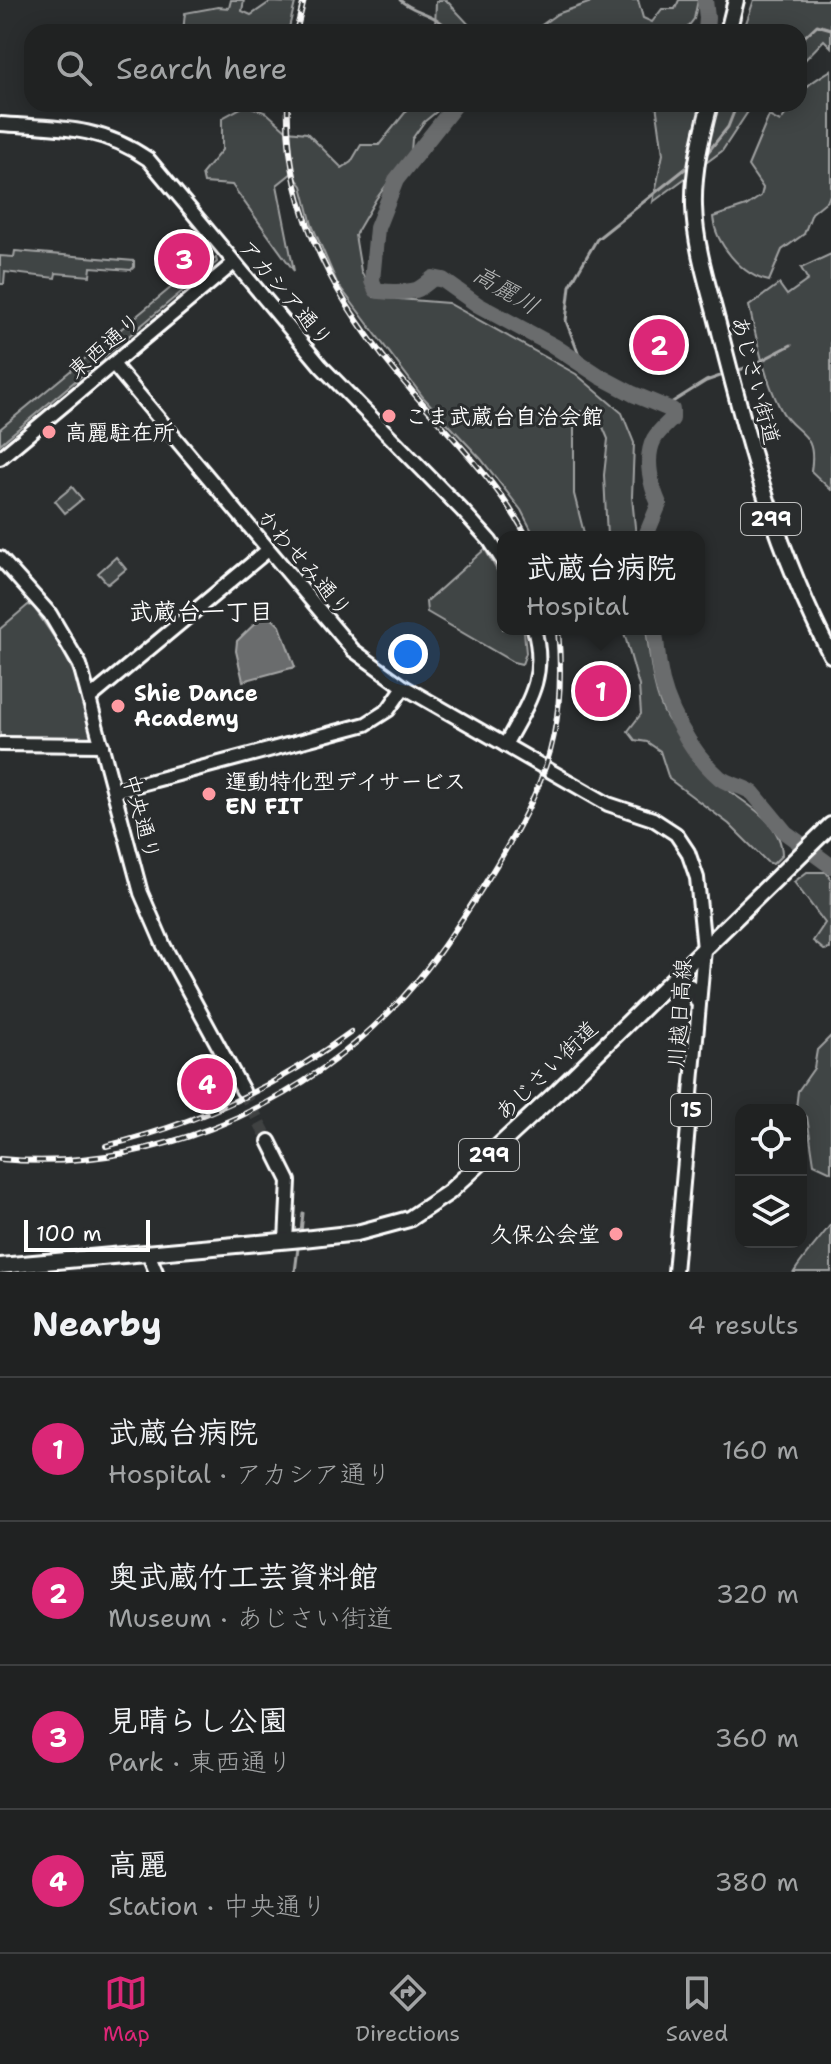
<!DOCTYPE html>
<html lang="en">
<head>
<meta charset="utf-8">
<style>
	body { margin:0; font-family:"Shantell Sans","Klee One",sans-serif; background:#282a2a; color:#f1f3f6 }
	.controls { position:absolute; right:24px; bottom:24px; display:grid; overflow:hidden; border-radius:16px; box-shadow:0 4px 20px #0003 }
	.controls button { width:72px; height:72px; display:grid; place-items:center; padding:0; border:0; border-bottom:2px solid #3d3f40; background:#202222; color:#f1f3f6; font:40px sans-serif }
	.scale { position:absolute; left:24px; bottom:20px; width:126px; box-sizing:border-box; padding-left:8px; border:4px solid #fff; border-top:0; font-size:22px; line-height:28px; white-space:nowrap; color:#fff; -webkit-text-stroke:6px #2a2d2e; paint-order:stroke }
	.you { position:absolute; left:408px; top:654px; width:28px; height:28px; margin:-20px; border:6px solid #fff; border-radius:50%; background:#1a73e8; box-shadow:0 0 0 12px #1a73e833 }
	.badge { display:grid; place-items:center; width:52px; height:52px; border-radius:50%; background:#db2777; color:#fff; font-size:26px; font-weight:700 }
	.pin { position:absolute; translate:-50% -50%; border:4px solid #fff; box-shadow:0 2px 8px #0006 }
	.popup { position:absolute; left:497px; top:531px; width:208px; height:104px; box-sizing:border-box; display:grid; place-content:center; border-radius:16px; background:#202222; filter:drop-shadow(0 2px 6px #0005); font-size:26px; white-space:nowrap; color:#a2a4a5 }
	.popup b { font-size:30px; color:#f1f3f6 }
	.popup::after { content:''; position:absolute; left:50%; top:100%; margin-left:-16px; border:16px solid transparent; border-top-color:#202222 }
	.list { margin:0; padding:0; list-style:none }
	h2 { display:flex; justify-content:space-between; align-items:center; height:104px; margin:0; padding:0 32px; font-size:34px }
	h2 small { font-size:26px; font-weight:400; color:#a2a4a5 }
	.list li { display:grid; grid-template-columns:52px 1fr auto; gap:24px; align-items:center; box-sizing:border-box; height:144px; padding:0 32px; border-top:2px solid #3d3f40 }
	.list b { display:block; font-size:30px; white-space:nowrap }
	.list p { margin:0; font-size:26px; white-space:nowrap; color:#a2a4a5 }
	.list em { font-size:26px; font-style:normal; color:#a2a4a5 }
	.icon { flex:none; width:44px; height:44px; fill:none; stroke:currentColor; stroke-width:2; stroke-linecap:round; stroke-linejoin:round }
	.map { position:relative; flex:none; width:831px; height:1272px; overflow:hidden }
	.search { position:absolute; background:#202222; box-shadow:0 4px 20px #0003; left:24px; right:24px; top:24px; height:88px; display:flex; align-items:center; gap:20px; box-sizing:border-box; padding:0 28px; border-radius:24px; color:#a2a4a5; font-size:30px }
	.sheet { height:680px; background:#202222 }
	nav { display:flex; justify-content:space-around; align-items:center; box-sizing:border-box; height:112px; border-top:2px solid #3d3f40; background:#202222; font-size:22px; color:#a2a4a5 }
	nav a { display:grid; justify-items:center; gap:4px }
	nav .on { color:#db2777 }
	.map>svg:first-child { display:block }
	.green { fill:#414445; stroke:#a0a2a2; stroke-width:2 }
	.water { fill:#6a6c6d; stroke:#a6a7a7; stroke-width:2 }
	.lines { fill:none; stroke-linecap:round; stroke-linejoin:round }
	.stream { stroke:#a6a7a7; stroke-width:3 }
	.river { stroke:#6a6c6d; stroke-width:16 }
	.secondary-tunnel { stroke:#3f4243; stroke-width:12; stroke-dasharray:12 6; stroke-linecap:butt }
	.secondary-casing { stroke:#fff; stroke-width:18 }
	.primary-casing { stroke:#fff; stroke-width:18 }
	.highway-casing { stroke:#fff; stroke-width:20 }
	.secondary { stroke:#2a2d2e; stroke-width:12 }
	.primary { stroke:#2a2d2e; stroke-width:12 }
	.highway { stroke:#2a2d2e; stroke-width:14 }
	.rail-casing { stroke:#fff; stroke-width:6 }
	.rail { stroke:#2a2d2e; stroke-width:3; stroke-dasharray:9; stroke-linecap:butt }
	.poi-dot { fill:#ff9aa2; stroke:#2a2d2e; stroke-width:3 }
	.labels { text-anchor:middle; stroke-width:6; stroke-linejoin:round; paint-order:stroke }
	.shield { fill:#2a2d2e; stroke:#bfc0c0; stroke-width:2 }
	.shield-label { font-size:20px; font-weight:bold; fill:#fff }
	.street-label { font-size:22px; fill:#fff; stroke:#2a2d2e }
	.poi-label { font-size:22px; font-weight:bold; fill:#fff; stroke:#2a2d2e; text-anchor:start }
	.water-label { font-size:24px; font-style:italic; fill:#b4b6b6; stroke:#2a2d2e }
	.neighbourhood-label { font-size:24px; font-weight:bold; fill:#fff; stroke:#2a2d2e }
</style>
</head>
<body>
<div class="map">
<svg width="831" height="1272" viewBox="0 0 831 1272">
	<rect width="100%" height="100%" fill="#2a2d2e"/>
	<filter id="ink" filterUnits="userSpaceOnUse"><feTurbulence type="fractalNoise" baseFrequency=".0125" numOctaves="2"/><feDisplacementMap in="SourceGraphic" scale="16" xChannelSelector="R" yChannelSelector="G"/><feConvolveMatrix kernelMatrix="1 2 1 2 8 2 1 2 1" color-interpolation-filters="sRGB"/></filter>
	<g filter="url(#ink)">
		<g class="green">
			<path d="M231,0H244L242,11L251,15L270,2L295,3L288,32H183L185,13L218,7L229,8Z"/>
			<path d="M440,0H446L472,28L484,32H441L435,28L436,2Z"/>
			<path d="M597,0H638L643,18L652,22L662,9H675L679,0H698L694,19L684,32H535L536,29L557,14Z"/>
			<path d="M754,0H831V47L824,40L799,66V32H743Z"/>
			<path d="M831,70V192L828,200L812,213L804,234L782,250L769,281C742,276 715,243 713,217L746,206L761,196L763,188L748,166L769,116L780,122L793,104H799C799,87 818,79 831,70Z"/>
			<path d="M412,104H446L424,122L412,139L411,152L376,199L355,235L361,271L374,297L448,303L576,374L622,413L634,443L632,497L636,537H607L604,475L608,439L603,427L592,416L581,411L574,416V494L585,537H535L521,510L481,459L423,397L337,283L312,225L302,186L292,173L277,185L294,271L232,185L204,183L202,174L222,150V118L246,105L267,113L287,131L307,133L342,168L351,162L361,145H379Z"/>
			<path d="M656,104H753L722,151L653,202L663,154Z"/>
			<path d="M15,251L134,261V267L131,270L91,267L90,276L56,273L55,278L5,272L4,284H0V256L14,257Z"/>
			<path d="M831,254V490L811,471C818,429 794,436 780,408C764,376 757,341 749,306L779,284L787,295L808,280L801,268Z"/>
			<path d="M216,258L217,262L0,444V429L179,281Z"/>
			<path d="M72,487L82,499L65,513L55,501Z"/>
			<path d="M485,549L503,581V629H523L524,631L526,653L522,664L513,662L427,612L426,602Z"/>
			<path d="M116,557L126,569L108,584L98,573Z"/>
			<path d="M28,605L33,606L62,649L78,681L92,736L90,739H0V629Z"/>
			<path d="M623,629H646C650,656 653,695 667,718C671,725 678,730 682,737C690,750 695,763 706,773C730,797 782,815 782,855L773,864L767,862L729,824L669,779L660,751L647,742L635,740L628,731L641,714L639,686Z"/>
			<path d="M807,872H826L831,879L830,949L824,950L813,941L825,923L794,882Z"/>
			<path d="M831,1036V1172L814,1164L807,1117L796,1108L798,1091L814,1068L817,1050Z"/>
			<path d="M831,1224V1272H794C805,1254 819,1241 831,1224Z"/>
		</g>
		<path class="water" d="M266,613L280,626L295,667L243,681L236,651L237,641Z"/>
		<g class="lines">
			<g class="stream">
				<path d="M400,0C415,14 438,13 450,32"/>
				<path d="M799,42L817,25L831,29"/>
				<path d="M704,157L728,127L737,104"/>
				<path d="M583,365L566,321L570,286L576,275L597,239L690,165"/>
				<path d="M733,372L751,366L791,345"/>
				<path d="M666,406L706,381L726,374"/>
				<path d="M301,1232L303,1213"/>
				<path d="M295,1272L298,1248"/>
			</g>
			<g class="river">
				<path d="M705,0L707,18L706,32"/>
				<path d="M456,104L396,180L377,228L372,281L376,290C384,293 408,292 416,290C422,288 428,282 433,278L443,280L478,305L554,346L601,377L633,394L672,410V419C666,425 658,432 654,439C644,458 651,486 659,504L647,533V537"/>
				<path d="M654,629C657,642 657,653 659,666C664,704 690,752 720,778C731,786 742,785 753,793L786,833L831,866"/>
			</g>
			<path class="secondary-tunnel" d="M243,1091L269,1141"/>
			<defs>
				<g id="secondary">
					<path d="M0,124C56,128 100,125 148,159L321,366L462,510L490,541L503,561"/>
					<path d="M113,364L353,650L404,687L608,804L653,819L676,834L688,852L697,878L704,949"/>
					<path d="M0,458L234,263"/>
					<path d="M0,558L50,614L80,665L141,893L164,946L243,1091"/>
					<path d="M90,698L268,550"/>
					<path d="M0,744L102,745"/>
					<path d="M505,745C527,704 548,678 534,629"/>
					<path d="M114,791L366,724L388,710L404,687"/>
					<path d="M269,1141L289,1181L286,1241"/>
					<path d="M148,1253L156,1272"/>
				</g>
				<g id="primary">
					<path d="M667,984L690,986L698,1003"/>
					<path d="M675,1272L704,949"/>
				</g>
				<g id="highway">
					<path d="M728,32L736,0"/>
					<path d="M710,104C701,138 693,171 694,206C695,249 710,291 720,332C749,447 776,549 831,655"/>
					<path d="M0,1266L303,1239L357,1233L409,1219L448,1193L558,1091L831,825"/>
				</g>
			</defs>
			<use href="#secondary" class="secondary-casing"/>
			<use href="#primary" class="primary-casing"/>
			<use href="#highway" class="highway-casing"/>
			<use href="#secondary" class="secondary"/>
			<use href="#primary" class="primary"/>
			<use href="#highway" class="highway"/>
			<defs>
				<g id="rail">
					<path d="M296,32L304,0"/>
					<path d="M288,104C284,214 340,309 410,389C451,437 497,481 527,537"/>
					<path d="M106,1146C196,1124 277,1087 351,1032"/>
					<path d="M0,1159C144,1172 290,1113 390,1011C426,975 454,932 481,890C540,796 568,742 558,629"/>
				</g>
			</defs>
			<use href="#rail" class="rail-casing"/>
			<use href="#rail" class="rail"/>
		</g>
	</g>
	<g class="poi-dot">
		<circle cx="389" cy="416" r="8"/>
		<circle cx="49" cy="432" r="8"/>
		<circle cx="118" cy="706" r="8"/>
		<circle cx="209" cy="794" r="8"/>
		<circle cx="616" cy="1234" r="8"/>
	</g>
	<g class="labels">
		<g class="shield">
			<rect x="741" y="503" width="60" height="32" rx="6"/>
			<rect x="671" y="1094" width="40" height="32" rx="6"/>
			<rect x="459" y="1139" width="60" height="32" rx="6"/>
		</g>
		<g class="shield-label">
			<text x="771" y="526">299</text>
			<text x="691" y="1117">15</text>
			<text x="489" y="1162">299</text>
		</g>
		<g class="street-label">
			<text transform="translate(286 293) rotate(50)" y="8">アカシア通り</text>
			<text transform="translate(104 345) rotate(-40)" y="8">東西通り</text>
			<text transform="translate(756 380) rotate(75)" y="8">あじさい街道</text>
			<text transform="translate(305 563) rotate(50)" y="8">かわせみ通り</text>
			<text transform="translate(142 817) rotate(75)" y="8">中央通り</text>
			<text transform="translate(679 1013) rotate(-86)" y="8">川越日高線</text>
			<text transform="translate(546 1070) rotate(-44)" y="8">あじさい街道</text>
		</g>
		<g class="poi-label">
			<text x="405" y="424">こま武蔵台自治会館</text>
			<text x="65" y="440">高麗駐在所</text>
			<text x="134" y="701">Shie Dance<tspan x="134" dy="25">Academy</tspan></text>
			<text x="225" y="789">運動特化型デイサービス<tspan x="225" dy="25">EN FIT</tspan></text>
			<text x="600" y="1242" text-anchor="end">久保公会堂</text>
		</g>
		<g class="water-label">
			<text transform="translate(506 290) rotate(31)" y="8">高麗川</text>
		</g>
		<g class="neighbourhood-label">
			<text x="201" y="620">武蔵台一丁目</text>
		</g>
	</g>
</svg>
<div class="controls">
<button><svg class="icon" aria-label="locate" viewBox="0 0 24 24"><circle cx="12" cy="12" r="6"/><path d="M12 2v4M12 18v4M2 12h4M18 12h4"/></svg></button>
<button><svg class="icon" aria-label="layers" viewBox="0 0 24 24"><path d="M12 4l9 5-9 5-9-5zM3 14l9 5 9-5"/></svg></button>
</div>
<div class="scale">100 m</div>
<div class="you"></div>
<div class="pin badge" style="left:601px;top:691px">1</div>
<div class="popup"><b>武蔵台病院</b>Hospital</div>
<div class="pin badge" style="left:659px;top:345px">2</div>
<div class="pin badge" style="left:184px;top:259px">3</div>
<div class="pin badge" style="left:207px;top:1084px">4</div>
<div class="search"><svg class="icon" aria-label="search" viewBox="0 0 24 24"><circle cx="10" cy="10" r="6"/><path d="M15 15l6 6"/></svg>Search here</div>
</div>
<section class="sheet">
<h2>Nearby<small>4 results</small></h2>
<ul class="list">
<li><span class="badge">1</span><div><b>武蔵台病院</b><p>Hospital · アカシア通り</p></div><em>160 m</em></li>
<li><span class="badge">2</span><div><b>奥武蔵竹工芸資料館</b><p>Museum · あじさい街道</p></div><em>320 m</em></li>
<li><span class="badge">3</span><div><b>見晴らし公園</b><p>Park · 東西通り</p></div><em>360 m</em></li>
<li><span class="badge">4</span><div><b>高麗</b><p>Station · 中央通り</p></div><em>380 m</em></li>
</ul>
</section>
<nav>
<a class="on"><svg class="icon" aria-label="map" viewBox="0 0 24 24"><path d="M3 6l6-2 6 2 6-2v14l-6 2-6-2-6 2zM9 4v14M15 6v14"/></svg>Map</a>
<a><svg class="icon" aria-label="directions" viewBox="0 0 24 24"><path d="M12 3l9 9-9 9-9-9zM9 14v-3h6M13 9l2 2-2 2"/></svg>Directions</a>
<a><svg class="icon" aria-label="saved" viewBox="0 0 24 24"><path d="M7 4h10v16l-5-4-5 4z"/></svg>Saved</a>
</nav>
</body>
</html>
